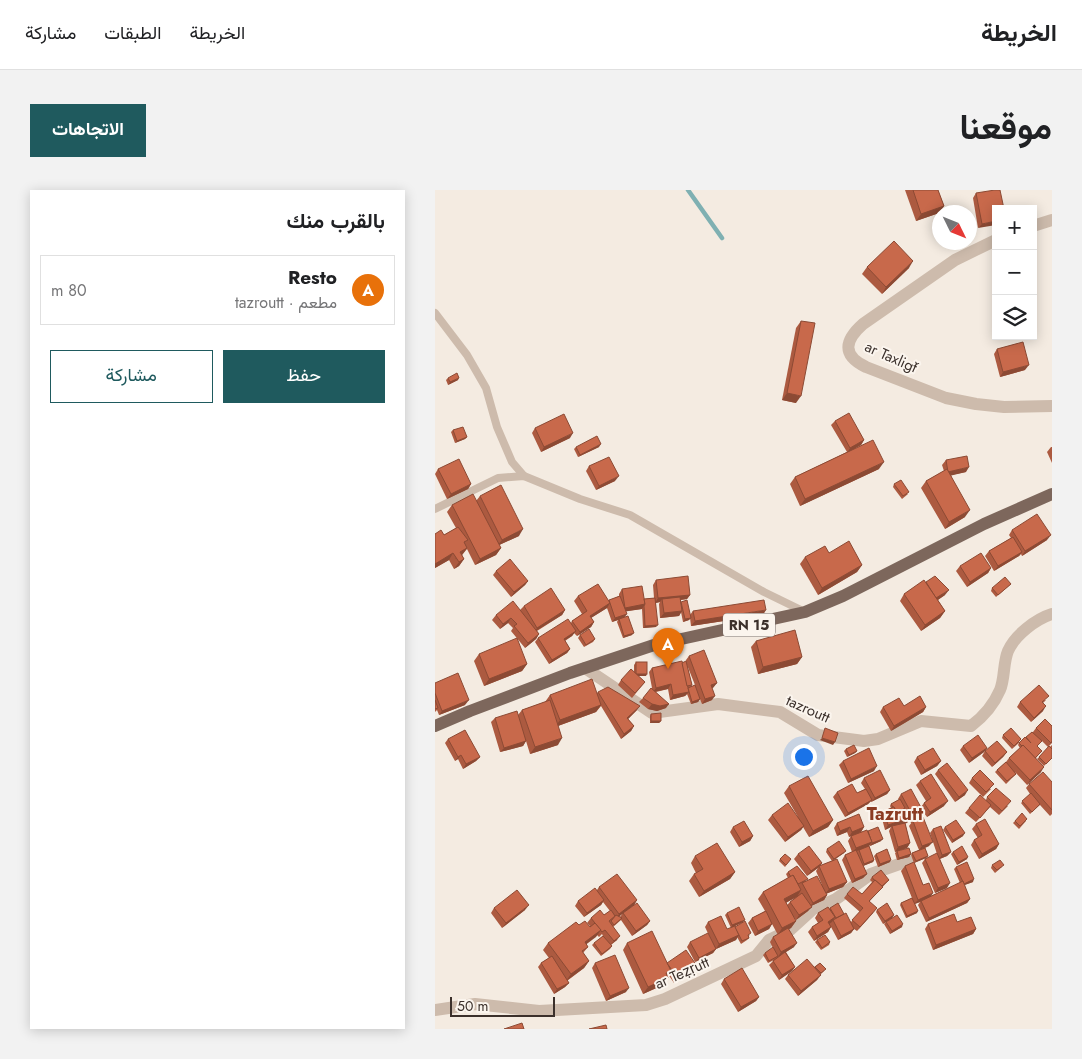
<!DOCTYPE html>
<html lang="ar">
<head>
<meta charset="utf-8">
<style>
	body { margin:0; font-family:Jost,Vazirmatn,sans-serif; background:#f2f2f2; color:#202124; direction:rtl }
	.controls { position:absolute; right:15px; top:15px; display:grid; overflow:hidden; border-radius:0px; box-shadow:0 2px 12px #0003 }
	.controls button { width:45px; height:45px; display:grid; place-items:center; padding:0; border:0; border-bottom:1px solid #e0e0e0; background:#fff; color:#202124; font:25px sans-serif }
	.compass { position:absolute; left:497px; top:15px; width:45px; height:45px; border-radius:50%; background:#fff; box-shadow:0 2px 12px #0003; rotate:133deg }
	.scale { position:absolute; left:15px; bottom:12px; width:105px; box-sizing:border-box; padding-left:5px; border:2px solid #3b302b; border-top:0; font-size:14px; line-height:18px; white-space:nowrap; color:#3b302b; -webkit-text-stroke:4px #fbf5ee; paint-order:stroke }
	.you { position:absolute; left:368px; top:566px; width:18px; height:18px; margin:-12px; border:4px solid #fff; border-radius:50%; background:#1a73e8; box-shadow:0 0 0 8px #1a73e833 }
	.badge { display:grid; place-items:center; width:32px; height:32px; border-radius:50%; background:#1f5a5e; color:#fff; font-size:16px; font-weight:700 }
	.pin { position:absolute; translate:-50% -41px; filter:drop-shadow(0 1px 2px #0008) }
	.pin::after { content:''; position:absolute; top:26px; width:18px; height:15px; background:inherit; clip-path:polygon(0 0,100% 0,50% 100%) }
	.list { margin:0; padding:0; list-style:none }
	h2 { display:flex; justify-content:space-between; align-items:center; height:65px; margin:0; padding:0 20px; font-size:21px }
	h2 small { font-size:16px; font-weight:400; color:#757577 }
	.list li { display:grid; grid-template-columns:32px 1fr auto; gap:15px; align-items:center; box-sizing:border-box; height:70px; margin:0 10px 10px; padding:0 10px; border:1px solid #e0e0e0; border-radius:0px }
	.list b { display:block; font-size:19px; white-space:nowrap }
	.list p { margin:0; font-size:16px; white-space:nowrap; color:#757577 }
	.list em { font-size:16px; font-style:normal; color:#757577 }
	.actions { display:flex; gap:10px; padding:15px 20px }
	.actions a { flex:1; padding:11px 0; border:1px solid #1f5a5e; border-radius:0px; text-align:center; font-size:18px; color:#1f5a5e }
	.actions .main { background:#1f5a5e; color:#fff }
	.icon { flex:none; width:28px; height:28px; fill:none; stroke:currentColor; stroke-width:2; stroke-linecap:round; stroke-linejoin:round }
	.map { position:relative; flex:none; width:617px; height:839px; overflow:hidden; direction:ltr; border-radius:0px }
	header { display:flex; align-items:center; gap:30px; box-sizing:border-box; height:70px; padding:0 25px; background:#fff; border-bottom:1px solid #e0e0e0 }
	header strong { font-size:24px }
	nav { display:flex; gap:28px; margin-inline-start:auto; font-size:18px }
	.intro { display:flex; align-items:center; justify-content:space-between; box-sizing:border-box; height:120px; padding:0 30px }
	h1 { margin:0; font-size:35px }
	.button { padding:12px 22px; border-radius:0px; background:#1f5a5e; color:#fff; font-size:18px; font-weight:700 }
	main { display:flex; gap:30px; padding:0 30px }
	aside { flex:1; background:#fff; border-radius:0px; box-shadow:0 2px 12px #0003 }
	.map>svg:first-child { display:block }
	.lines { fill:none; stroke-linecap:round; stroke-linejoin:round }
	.stream { stroke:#7fb0b2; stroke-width:4.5 }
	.lane { stroke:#cdbbac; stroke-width:8 }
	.street { stroke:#cdbbac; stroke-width:12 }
	.primary { stroke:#7d675c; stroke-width:12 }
	.wall { fill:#ac5a40; fill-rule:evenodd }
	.shaded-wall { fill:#8c4a34 }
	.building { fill:#c8694b; stroke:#8c4a34 }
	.labels { text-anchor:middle; stroke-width:4; stroke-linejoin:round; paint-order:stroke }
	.shield { fill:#fbf5ee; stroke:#756b66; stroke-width:1 }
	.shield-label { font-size:14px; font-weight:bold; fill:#3b302b }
	.street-label { font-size:15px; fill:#3b302b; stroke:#fbf5ee }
	.quarter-label { font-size:18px; font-weight:bold; fill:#8c3b22; stroke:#fbf5ee }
</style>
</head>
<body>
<header>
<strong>الخريطة</strong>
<nav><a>الخريطة</a><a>الطبقات</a><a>مشاركة</a></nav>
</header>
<div class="intro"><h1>موقعنا</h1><a class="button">الاتجاهات</a></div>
<main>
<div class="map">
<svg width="617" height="839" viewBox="0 0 617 839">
	<rect width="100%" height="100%" fill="#f4ebe1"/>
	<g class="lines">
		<path class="stream" d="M253,0L287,48"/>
		<g class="lane">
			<path d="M0,123L32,165L51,198L62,237L77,272L89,286"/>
			<path d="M0,319L63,288L89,286L145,309L195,325L329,402L370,422"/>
		</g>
		<g class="street">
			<path d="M598,36L617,30"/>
			<path d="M561,50L520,70L428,134C410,150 406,165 431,177L511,208L541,214L569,217L617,216"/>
			<path d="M150,478L217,523L283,514L345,522L383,545L429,551L443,549L486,531L536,536C548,527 559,514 565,500C570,488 568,473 573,461C580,445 601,429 617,424"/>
			<path d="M0,820L40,814L104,821L211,815L230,809L321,766L334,750L355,740L378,719L401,709L436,684L473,671"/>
		</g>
		<path class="primary" d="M0,536L35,521L135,483L219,455L370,422L408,406L549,334L617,304"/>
	</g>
	<g class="wall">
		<path d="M470,0H503L509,16L504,23L481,31Z"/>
		<path d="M541,3L569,19L543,38L538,8Z"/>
		<path d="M432,77L474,78L447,104L427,84Z"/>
		<path d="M366,131L361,213L347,210L361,138Z"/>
		<path d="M562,159L590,180L565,187L559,164Z"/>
		<path d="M13,188L23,190L13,195L11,190Z"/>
		<path d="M400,231L429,250L426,255L420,258L444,279L365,316L355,294L360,287L412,262L396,235Z"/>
		<path d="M100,238L135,248L106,262L97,243Z"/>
		<path d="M18,240L32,247L30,249L20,253L16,242Z"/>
		<path d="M141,257H164L143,267L139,259Z"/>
		<path d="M616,257H617V273L612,262Z"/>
		<path d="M511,270L531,282L516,285L530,327L510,339L486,298L491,291L509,281L507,275Z"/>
		<path d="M154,276L180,291L161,300L151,281Z"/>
		<path d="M3,279L36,294L33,299L12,309L0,284Z"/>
		<path d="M459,294L473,304L467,309L458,297Z"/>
		<path d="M45,306L84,346L64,355L66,358L61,365L40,375L32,359L27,365L29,369L24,376L19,379L14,370L0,378V344L9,345L21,338L12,322L17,315L41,311Z"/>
		<path d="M577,340L612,350L587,366L586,364L584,366L559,381L550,366L554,361L576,348L574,345Z"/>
		<path d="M394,363L427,375L422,382L383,405L365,374L370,367Z"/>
		<path d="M525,376L556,378L553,383L532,397L521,381Z"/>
		<path d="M61,381L93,391L90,395L76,407L58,385Z"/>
		<path d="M221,390L255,405L252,409L246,410V412L255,425L258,421L328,425L256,436L255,428L254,430L248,432L246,422L244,426L225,428L224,414L225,412L221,413V437L208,438L207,419L191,421L189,427L197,445L188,448L182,432L183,430L177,432L172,418L156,428L159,432L156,437L142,446L139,443L137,446L130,451L135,459L132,463L114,474L100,452L103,448L136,433L137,431L147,424L139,411L143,406L173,411L184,406V404L187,399L209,409L219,408L218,395Z"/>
		<path d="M491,392L510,405L503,410L510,421L505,428L486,441L465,411L469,404Z"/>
		<path d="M576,394L561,407L556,401L557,398Z"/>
		<path d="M89,416L130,420L127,425L102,441L104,444L101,449L90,458L76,441L78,438L73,433L65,439L57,430L61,425L85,420Z"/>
		<path d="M145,445L160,449L158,452L149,457L143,448Z"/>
		<path d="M321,451L367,467L362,474L323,484L316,457Z"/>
		<path d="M44,464L92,474L87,481L49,496L39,471Z"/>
		<path d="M254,466L282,493L277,498V510L267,514L262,502L265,509L263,512L256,514L252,504L250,506L235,510L233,499L221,502L231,518L222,521L213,519L204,512L208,508L217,498L214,482L217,478L251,472V470ZM252,475L260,495L256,497L257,495Z"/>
		<path d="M201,472L211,486H203L210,492L197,508L183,495L186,490L199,483V475Z"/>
		<path d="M0,493L30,515L4,525L2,520L0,522Z"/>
		<path d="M163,502L202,520L193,529L199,536L196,541L186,549L166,516L161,522L123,536V555L95,564L91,551L88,556L65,562L56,532L60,528L83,525L87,520L110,512L115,505L162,503Z"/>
		<path d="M611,510L608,513V521L596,532L582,517L585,512Z"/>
		<path d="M469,516L491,517L488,522L456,541L445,522L448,517Z"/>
		<path d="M216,524L226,531L224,533H215V526Z"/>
		<path d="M617,536V553L613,557L607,551L602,556L605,563L601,568L606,582L592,595L580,582L581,584L571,594L560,582L562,580L571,572L574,568L585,558L583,555L584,553L591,548L597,542H598L601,538Z"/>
		<path d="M568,545L585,552L577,559L567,548Z"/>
		<path d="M13,549L45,567L41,571L28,579L23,569L20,571L10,553Z"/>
		<path d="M617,555V568L609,576L602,569Z"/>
		<path d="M528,556L552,558L549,562L534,573L525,560Z"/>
		<path d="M411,559L422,561L420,563L412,567L409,561Z"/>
		<path d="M550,561L572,562L568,567L557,577L547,566Z"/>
		<path d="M482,567L506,571L502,576L486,585L479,572Z"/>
		<path d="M408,571L439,581L413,593L404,575Z"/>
		<path d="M503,580L530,605L520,612L500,584Z"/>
		<path d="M429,588L455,600L452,604L436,612V611L433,614L410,627L398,607L402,602L422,603L430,599L426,593Z"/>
		<path d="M537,588L556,599L548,607L534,593Z"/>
		<path d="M485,591L509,616L492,627L489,623L486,628L482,629L494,656L490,658L493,666L491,668L479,673L488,695L496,706L525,693L519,679L521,677L538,692L529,695L535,709L532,713L491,732L483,715L485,712L480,714L482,723L471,728L465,715L466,713L477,708L466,681L470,676L479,673L476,665L477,663L484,660L474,636L477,632L476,633L474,629L472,633H470L475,653L472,658L460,662L454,641L456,637L450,640L446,625L449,621L456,618L455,616L456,614L464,610L463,609L466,604L486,617L489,613L491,611L481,595Z"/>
		<path d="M617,592V624L615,626L605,615L595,624L586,613L595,604L591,598L594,594Z"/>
		<path d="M354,596L398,630L393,637L374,647L368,637L366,640L350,652L333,630L337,625L363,627L349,603Z"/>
		<path d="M552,607L573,616L564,625L555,617L541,632L530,623L534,618L551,610Z"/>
		<path d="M580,631H591L584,639L578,633Z"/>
		<path d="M402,633L429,637L426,642L433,641L446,651L435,656V655L434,656L439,670L438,672L428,676L432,684L428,688L417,693L407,670L410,665L417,662L413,651L416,646L414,647L412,642L402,646L399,638Z"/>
		<path d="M541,634L564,654L561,659L544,669L536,655L539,650L543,648L537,639Z"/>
		<path d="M298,637L318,646L315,651L304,657L295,642Z"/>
		<path d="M510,637L528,646L517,653L508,640Z"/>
		<path d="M498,639L516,662L512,666L505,669L512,698L500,703L487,673L490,669L502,664L495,643Z"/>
		<path d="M392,659L409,663L399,670L412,692L408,697L391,704L392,705L389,710L376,716L373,721L361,730L358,726L361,731L356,738L354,739L359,757L351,762L360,777L357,781L344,790L334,775L339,770L333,773L328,765L330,763L338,758L335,752L338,747L343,745L337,734L334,739L320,746L313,733L317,728L330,721L323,709L328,702L353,688L351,684L353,682L371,691L387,695L381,681L383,678L372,686L359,669L363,664L387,673L385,676L397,671L391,662ZM361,707L355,712L352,715L351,713Z"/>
		<path d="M462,661L476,664L474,667L462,670L460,663Z"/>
		<path d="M518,662L532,669L522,675L516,664Z"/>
		<path d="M441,664L455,672L443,677L439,666Z"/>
		<path d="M260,666L300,682L295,689L264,707L254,691L259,684L261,683L256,673Z"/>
		<path d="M345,669H356L350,677L344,671Z"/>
		<path d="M557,675L567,677L560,683L556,678Z"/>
		<path d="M437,687L454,690L434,712L438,723L422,741L419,739L416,743L403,750L396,737L393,742L379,751L373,742L377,737L383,733L380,728L383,723L394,719L395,718L409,724L416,732L425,722L409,708L412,704H427L437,692L435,690Z"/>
		<path d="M164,697L202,710L199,715L184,726L185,727L188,723L215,731L212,735L197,746L186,730L178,737L182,750L176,755L177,756L175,759L166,766L157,755L159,753L168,746L167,744L164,747L162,745L151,754L153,757L148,763L154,771L149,778L132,791L134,793L130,797L119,804L103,777L106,773L114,768L108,760L113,753L144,735L155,737V736L152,733L156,728L169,725L175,721L168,712L166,715L149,727L140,716L143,711L162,700Z"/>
		<path d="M59,718L90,720L67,738L56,723Z"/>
		<path d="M442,720L459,725L457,728L448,734L441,722Z"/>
		<path d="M292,723L308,732L296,738L290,725Z"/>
		<path d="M273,732L292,739L315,745L313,746L314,748L312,750L306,754L302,747L301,750L281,759L278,763L260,772L252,757L255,752L278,754L270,737Z"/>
		<path d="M451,732L467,737L455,744L449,734Z"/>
		<path d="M522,732L541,739L538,744L498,760L490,739L493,734Z"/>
		<path d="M382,750L395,752L394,755L386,760L380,752Z"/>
		<path d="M192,753L232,773L259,780L239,793L233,784L232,786L233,788L228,795L208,804L188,760Z"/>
		<path d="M160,773L191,802L171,811L157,778Z"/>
		<path d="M385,773L389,781L385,785L382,790L363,806L350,789L353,785L379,777Z"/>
		<path d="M289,789L324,807L321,811L303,822L286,794Z"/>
	</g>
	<g class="shaded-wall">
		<path d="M509,16L504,23L481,31L486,24Z"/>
		<path d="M561,31V35L543,38L547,34Z"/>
		<path d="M478,71L474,78L447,104L451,97Z"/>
		<path d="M594,175L590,180L565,187L568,182Z"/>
		<path d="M24,188L23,190L13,195L15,192Z"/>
		<path d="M352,203L366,206L361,213L347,210Z"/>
		<path d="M138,243L135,248L106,262L109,257Z"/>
		<path d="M32,247L30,249L20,253L22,251Z"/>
		<path d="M429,250L426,255L412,263L415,258Z"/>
		<path d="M166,254L164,257L143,267L145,265Z"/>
		<path d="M449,272L444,279L365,316L370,309Z"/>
		<path d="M534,277L531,282L510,287L513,282Z"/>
		<path d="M184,286L180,291L161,300L164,296Z"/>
		<path d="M36,294L33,299L12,309L16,304Z"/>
		<path d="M535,320L530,327L510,339L514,332Z"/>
		<path d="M88,339L84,346L62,356L67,350Z"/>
		<path d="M616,345L612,350L587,366L590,361Z"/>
		<path d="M32,358L27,365L20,369L25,362Z"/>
		<path d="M66,358L61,365L40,375L45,369Z"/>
		<path d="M587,362L584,366L559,381L563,376Z"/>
		<path d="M18,363L14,370L0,378V374Z"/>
		<path d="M29,369L24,376L19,379L24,372Z"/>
		<path d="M427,375L422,382L383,405L387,398Z"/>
		<path d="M556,378L553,383L532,397L535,392Z"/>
		<path d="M93,391L90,395L76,407L79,402Z"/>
		<path d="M514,400L510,405L498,413L501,408Z"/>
		<path d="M255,405L252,409L227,412V409L225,412L220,413L223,408Z"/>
		<path d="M175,413L172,418L151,431L155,426Z"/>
		<path d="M210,414L207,419L187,422L190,418Z"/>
		<path d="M130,420L127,425L99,442L102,438Z"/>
		<path d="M331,420L328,425L256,436L260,431Z"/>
		<path d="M247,421L244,426L225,428L229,423Z"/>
		<path d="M510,421L505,428L486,441L490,435Z"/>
		<path d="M192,424L189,428L177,432L180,428Z"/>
		<path d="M76,428L73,433L65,439L68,434Z"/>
		<path d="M256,428L254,430L248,432L250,429Z"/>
		<path d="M159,432L156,437L142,446L145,442Z"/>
		<path d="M223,435L221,437L208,438L210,436Z"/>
		<path d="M141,441L137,446L125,453L129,449Z"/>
		<path d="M199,443L197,445L188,448L189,446Z"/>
		<path d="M104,444L101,449L90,458L93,453Z"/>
		<path d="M135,459L132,463L114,474L117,470Z"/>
		<path d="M367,467L362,474L323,484L328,477Z"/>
		<path d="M92,474L87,481L49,496L54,489Z"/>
		<path d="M201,484H212L211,486H199Z"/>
		<path d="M282,493L278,498L273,500L276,495Z"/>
		<path d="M236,494L233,499L218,502L221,498Z"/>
		<path d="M254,502L250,506L235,510L238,505Z"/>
		<path d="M280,506L277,510L267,514L270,509Z"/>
		<path d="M265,509L263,512L256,514L257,512Z"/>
		<path d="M34,510L30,515L4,525L7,521Z"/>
		<path d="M217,514H234L231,518L222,521L213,519Z"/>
		<path d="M166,515L161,522L120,537L125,530Z"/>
		<path d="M205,516L202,520L189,533L192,528Z"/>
		<path d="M611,516L608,521L596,532L599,528Z"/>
		<path d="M491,517L488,522L456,541L459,536Z"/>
		<path d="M216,531H226L224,533H215Z"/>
		<path d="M199,536L196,541L186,549L189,544Z"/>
		<path d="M127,548L123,555L95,564L100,557Z"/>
		<path d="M387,548L400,552L398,555L385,550Z"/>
		<path d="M91,551L88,556L65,562L69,558Z"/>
		<path d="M552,558L549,562L534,573L537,568Z"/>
		<path d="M422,561L420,563L412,567L414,565Z"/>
		<path d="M572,562L568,567L557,577L560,573Z"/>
		<path d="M26,565L23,569L20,571L23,567Z"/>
		<path d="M45,567L41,571L28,579L31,574Z"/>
		<path d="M506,571L502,576L486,585L490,580Z"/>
		<path d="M442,576L439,581L413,593L416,589Z"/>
		<path d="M609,577L606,582L592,595L595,590Z"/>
		<path d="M455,600L452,604L436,612L440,608Z"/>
		<path d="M533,600L530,605L520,612L524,607Z"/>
		<path d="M437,610L433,614L410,627L413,623Z"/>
		<path d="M513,611L509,616L492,627L495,622Z"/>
		<path d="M489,623L486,628L476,633L479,628Z"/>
		<path d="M475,628L472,633L458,637L457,636L456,637L450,640L453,635Z"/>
		<path d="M398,630L393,637L374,647L378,641Z"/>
		<path d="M369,636L366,640L350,652L353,647Z"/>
		<path d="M415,637L412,642L402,646L405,641Z"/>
		<path d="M429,637L426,642L414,647L417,642Z"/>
		<path d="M530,643L528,646L517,653L518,650Z"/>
		<path d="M318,646L315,651L304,657L307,652Z"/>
		<path d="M448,649L446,651L435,656L437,653Z"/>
		<path d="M437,652L434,656L417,663L421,658Z"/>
		<path d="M498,652L494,656L484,660L487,656Z"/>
		<path d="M475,653L472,658L460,662L463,657Z"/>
		<path d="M564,654L561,659L544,669L547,664Z"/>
		<path d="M411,661L409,663L397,671L399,669Z"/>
		<path d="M516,662L512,666L504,669L507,665Z"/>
		<path d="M476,664L474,667L462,670L464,668Z"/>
		<path d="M493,666L491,668L479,673L481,671Z"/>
		<path d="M533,667L532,669L522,675L524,672Z"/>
		<path d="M439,670L438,672L428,676L429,674Z"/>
		<path d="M456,670L455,672L443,677L445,674Z"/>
		<path d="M387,673L384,677L372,686L376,681Z"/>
		<path d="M300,682L295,689L264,707L269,701Z"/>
		<path d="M432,684L428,688L417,693L420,689Z"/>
		<path d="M539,689L538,692L527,696L528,694Z"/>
		<path d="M412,692L408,697L390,704L394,699Z"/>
		<path d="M515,693L512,698L500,703L503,698Z"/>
		<path d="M366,700L362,707L344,716L349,709Z"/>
		<path d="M498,703L495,708L486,711L485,712L479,714L483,710Z"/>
		<path d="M392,705L389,710L374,717L378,713Z"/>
		<path d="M535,709L532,713L491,732L494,728Z"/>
		<path d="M169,710L166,715L149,727L152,723Z"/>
		<path d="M202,710L199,715L181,729L184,724Z"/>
		<path d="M94,715L90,720L67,738L71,733Z"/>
		<path d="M377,717L373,721L361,730L364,725Z"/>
		<path d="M442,718L438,723L422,741L425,737Z"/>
		<path d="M483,721L482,723L471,728L472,726Z"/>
		<path d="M459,725L457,728L448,734L450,731Z"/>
		<path d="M400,727L397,732L390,737L393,732Z"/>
		<path d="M310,730L308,732L296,738L297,735Z"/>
		<path d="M215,731L212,735L197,746L201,741Z"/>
		<path d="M361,731L356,738L343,745L347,738Z"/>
		<path d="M337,734L334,739L320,746L323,741Z"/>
		<path d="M468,734L467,737L455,744L457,741Z"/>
		<path d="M396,737L393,742L379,751L382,746Z"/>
		<path d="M419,739L416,743L403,750L406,746Z"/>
		<path d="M541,739L538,744L498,760L501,755Z"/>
		<path d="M166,740L161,747L145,759L150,752Z"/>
		<path d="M304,745L301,750L281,759L284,754Z"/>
		<path d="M185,746L182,750L175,755L179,751Z"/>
		<path d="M362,753L359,757L343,767L346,762Z"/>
		<path d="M281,759L278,763L260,772L264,768Z"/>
		<path d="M154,771L149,778L131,791L136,784Z"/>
		<path d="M262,776L259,780L239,793L243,789Z"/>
		<path d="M360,777L357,781L344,790L347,785Z"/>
		<path d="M386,785L382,790L363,806L366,801Z"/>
		<path d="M233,788L228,795L208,804L213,797Z"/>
		<path d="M134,793L130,797L119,804L122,799Z"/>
		<path d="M194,798L191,802L171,811L175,806Z"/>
		<path d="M324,807L321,811L303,822L306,817Z"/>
	</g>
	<g class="building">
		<path d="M478,0H503L509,16L486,24Z"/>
		<path d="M560,0H565L569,19H561V31L547,34L541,3Z"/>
		<path d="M459,51L478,71L451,97L432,77Z"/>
		<path d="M366,131L380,133L366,206L352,203Z"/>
		<path d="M588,152L594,175L568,182L562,159Z"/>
		<path d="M22,183L24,188L15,192L13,188Z"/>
		<path d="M414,223L429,250L415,258L400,231Z"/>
		<path d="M129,224L138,243L109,257L100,238Z"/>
		<path d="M28,237L32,247L22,251L18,240Z"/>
		<path d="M162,246L166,254L145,265L141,257Z"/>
		<path d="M438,250L449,272L370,309L360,287Z"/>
		<path d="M532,266L534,277L513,282L511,270Z"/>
		<path d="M174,267L184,286L164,296L154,276Z"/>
		<path d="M24,269L36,294L16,304L3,279Z"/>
		<path d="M512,279L535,320L514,332L491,291Z"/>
		<path d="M466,290L474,302L468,306L459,294Z"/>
		<path d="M66,295L88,339L67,350L45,306Z"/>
		<path d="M38,304L66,358L45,369L17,315Z"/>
		<path d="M602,324L616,345L590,361L577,340Z"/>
		<path d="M23,337L33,350L29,352L32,358L25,362L29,369L24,372L18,363L0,374V344L6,340L9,345Z"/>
		<path d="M578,347L587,362L563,376L554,361Z"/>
		<path d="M414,351L427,375L387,398L370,367L390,356L394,363Z"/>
		<path d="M546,363L556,378L535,392L525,376Z"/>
		<path d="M75,369L93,391L79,402L61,381Z"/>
		<path d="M253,386L255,405L223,408L221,390Z"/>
		<path d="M500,386L514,400L501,408L491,392Z"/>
		<path d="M570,387L576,394L563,405L557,398Z"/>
		<path d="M489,390L510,421L490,435L469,404Z"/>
		<path d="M163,394L175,413L155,426L159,432L145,442L137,431L152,421L143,406Z"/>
		<path d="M207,396L210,414L190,418L187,399Z"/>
		<path d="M116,398L130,420L102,438L89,416Z"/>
		<path d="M185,406L192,424L180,428L174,410Z"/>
		<path d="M245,407L247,421L229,423L227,409Z"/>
		<path d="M220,408L223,435L210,436L209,416L210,414L209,409Z"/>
		<path d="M252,410L256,428L250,429L246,412Z"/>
		<path d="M329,410L331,420L260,431L258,421Z"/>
		<path d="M78,411L104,444L93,453L79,436L82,434L76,428L68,434L61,425Z"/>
		<path d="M193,426L199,443L189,446L184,429Z"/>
		<path d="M133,429L141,441L129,449L135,459L117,470L103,448Z"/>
		<path d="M154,439L160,449L151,455L145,445Z"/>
		<path d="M360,440L367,467L328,477L321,451Z"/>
		<path d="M82,448L92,474L54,489L44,464Z"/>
		<path d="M269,460L282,493L276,495L280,506L270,509L254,466Z"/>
		<path d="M247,471L254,502L238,505L236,494L221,498L217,478Z"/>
		<path d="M251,471L257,495L252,496L247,473Z"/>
		<rect x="201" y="472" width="11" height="12"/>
		<path d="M196,479L210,492L200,503L186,490Z"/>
		<path d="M23,483L34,510L7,521L0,503V493Z"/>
		<path d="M157,489L166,515L125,530L115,505Z"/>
		<path d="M260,495L265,509L257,512L253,498Z"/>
		<path d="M604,495L614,506L607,512L611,516L599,528L585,512Z"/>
		<path d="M173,497L205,516L192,528L199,536L189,544L163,502Z"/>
		<path d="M216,498L234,514L225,516L217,514L208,508Z"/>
		<path d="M485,506L491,517L459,536L448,517L464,508L469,516Z"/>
		<path d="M0,510L3,518L0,519Z"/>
		<path d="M115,510L127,548L100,557L87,520Z"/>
		<path d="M82,521L91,551L69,558L60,528Z"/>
		<path d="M226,523V531H216V524Z"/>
		<path d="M610,529L617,536V551L616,553L601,538Z"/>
		<path d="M390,538L403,543L400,552L387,548Z"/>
		<path d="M576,538L586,549L579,556L568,545Z"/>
		<path d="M30,540L45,567L31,574L26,565L23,567L13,549Z"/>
		<path d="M597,542L607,551L602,556L607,561L600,568L588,555L587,556L584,553L590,547L596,553L591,547Z"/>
		<path d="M543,545L552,558L537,568L528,556Z"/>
		<path d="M562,551L572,562L560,573L550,561Z"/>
		<path d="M419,555L422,561L414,565L411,559Z"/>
		<path d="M588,555L609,577L595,590L574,568Z"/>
		<path d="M614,556L617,559V568L611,574L604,567Z"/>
		<path d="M434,558L442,576L416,589L408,571Z"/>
		<path d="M498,558L506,571L490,580L482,567Z"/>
		<path d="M571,572L581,584L572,591L562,580Z"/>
		<path d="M512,573L533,600L524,607L503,580Z"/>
		<path d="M445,580L455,600L440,608L429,588Z"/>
		<path d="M545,580L559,594L551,602L537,588Z"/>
		<path d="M608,582L617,592V620L594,594Z"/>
		<path d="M496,584L513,611L495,622L489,613L496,608L485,591Z"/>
		<path d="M373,586L398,630L378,641L354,596Z"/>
		<path d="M417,594L422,603L431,599L437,610L413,623L402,602Z"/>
		<path d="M561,598L576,611L567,621L552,607Z"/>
		<path d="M476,599L489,623L479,628L466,604Z"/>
		<path d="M596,603L605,614L597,622L587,611Z"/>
		<path d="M545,605L556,615L545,628L534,618Z"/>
		<path d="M465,609L470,618L462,623L459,617H458L456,614Z"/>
		<path d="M353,613L369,636L353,647L337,625Z"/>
		<path d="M459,617L462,624L473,620L475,628L453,635L449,621Z"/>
		<path d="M587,623L592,629L585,636L580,631Z"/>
		<path d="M424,624L429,637L417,642L415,637L405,641L402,633Z"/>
		<path d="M488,627L498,652L487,656L478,631Z"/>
		<path d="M550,629L564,654L547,664L539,650L547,645L541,634Z"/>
		<path d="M521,630L530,643L518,650L510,637Z"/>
		<path d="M309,631L318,646L307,652L298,637Z"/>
		<path d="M470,633L475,653L463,657L457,636Z"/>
		<path d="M506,636L516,662L507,665L498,639Z"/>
		<path d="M443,637L448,649L437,653L433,641Z"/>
		<path d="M432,640L437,652L421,658L416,646Z"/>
		<path d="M404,651L411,661L399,669L392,659Z"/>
		<path d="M282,653L300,682L269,701L259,684L268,679L260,666Z"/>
		<path d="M374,656L387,673L376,681L363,664Z"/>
		<path d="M434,656L439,670L429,674L424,660Z"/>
		<path d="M527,656L533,667L524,672L518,662Z"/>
		<path d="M474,658L476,664L464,668L462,661Z"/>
		<path d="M490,658L493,666L481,671L477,663Z"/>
		<path d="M452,659L456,670L445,674L441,664Z"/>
		<path d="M421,660L432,684L420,689L410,665Z"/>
		<path d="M502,663L515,693L503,698L490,669Z"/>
		<path d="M350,664L356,669L351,675L345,669Z"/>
		<path d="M402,669L412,692L394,699L384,676Z"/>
		<path d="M565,670L569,675L562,680L557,675Z"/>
		<path d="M479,672L488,695L494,693L498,703L483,710L470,676Z"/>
		<path d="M532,672L539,689L529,694L521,677Z"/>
		<path d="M362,676L373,689L363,694L358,685L356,687L353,682Z"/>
		<path d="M446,680L454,690L447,696L440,690H439L437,687Z"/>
		<path d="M182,684L202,710L184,724L164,697Z"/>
		<path d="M358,685L366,700L349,709L361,731L347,738L328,702Z"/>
		<path d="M382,686L392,705L378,713L367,693Z"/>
		<path d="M440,690L448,697L434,711L442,718L425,737L417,730L428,718L412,704L418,697L427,704Z"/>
		<path d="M528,691L535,709L494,728L486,711Z"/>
		<path d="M160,698L169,710L152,723L143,711Z"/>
		<path d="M82,700L94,715L71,733L59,718Z"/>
		<path d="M367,703L377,717L364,725L355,712Z"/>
		<path d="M477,708L483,721L472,726L466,713Z"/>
		<path d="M202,713L215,731L201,741L188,723Z"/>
		<path d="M403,713L409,724L401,728L395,718Z"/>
		<path d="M452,713L459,725L450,731L442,720Z"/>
		<path d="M304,717L310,730L297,735L292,723Z"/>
		<path d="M393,717L400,727L393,732L396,737L382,746L377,737L388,730L383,723Z"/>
		<path d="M165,720L169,725L176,720L180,726L174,731L185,746L179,751L170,740L167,742L156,728Z"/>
		<path d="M331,721L337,734L323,741L317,728Z"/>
		<path d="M411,723L419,739L406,746L398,730Z"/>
		<path d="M519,724L522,732L536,727L541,739L501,755L493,734Z"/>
		<path d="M181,725L187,728L179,735L176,731Z"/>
		<path d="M462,725L468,734L457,741L451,732Z"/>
		<path d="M286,726L292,739L300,736L304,745L284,754L273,732Z"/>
		<path d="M150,731L155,737L160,733L166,740L150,752L153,757L147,761L154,771L136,784L113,753L141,732L144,735Z"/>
		<path d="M310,731L316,743L313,745L314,748L307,751L300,737Z"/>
		<path d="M353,738L362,753L346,762L338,747Z"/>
		<path d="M217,741L236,781L231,783L233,788L213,797L192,753Z"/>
		<path d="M273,743L281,759L264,768L255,752Z"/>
		<path d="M390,745L395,752L387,758L382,750Z"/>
		<path d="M168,746L177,756L167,764L159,753Z"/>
		<path d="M338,757L343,766L334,771L330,763Z"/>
		<path d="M251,760L262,776L243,789L232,773Z"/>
		<path d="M350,762L360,777L347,785L338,771Z"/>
		<path d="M180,765L194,798L175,806L160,773Z"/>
		<path d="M117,766L134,793L122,799L106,773Z"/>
		<path d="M372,769L386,785L366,801L353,785Z"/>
		<path d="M385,773L391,779L386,783L380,777Z"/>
		<path d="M307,778L324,807L306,817L289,789Z"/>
		<path d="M87,833L89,839H69Z"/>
		<path d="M171,835L172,839H154Z"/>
	</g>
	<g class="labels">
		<rect class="shield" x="288" y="423.5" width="52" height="23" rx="4"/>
		<g class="shield-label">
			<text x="314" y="440">RN 15</text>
		</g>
		<g class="street-label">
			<text transform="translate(456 167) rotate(24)" y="5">ar Taxliǧt</text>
			<text transform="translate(373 519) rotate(24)" y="5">tazroutt</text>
			<text transform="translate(247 783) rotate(-24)" y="5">ar Teẓṛutt</text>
		</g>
		<g class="quarter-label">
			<text x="460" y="630">Tazrutt</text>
		</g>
	</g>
</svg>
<div class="controls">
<button>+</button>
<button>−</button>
<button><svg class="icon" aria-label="layers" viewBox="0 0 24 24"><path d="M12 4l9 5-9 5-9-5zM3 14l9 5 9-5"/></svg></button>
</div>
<svg class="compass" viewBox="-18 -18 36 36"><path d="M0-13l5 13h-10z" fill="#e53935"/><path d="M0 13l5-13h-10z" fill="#757577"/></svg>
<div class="scale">50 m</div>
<div class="you"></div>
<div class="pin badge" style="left:233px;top:479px;background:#e8710a">A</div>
</div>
<aside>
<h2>بالقرب منك<small></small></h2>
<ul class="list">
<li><span class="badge" style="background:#e8710a">A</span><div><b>Resto</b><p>مطعم · tazroutt</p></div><em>80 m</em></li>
</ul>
<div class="actions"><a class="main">حفظ</a><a>مشاركة</a></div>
</aside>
</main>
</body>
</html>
